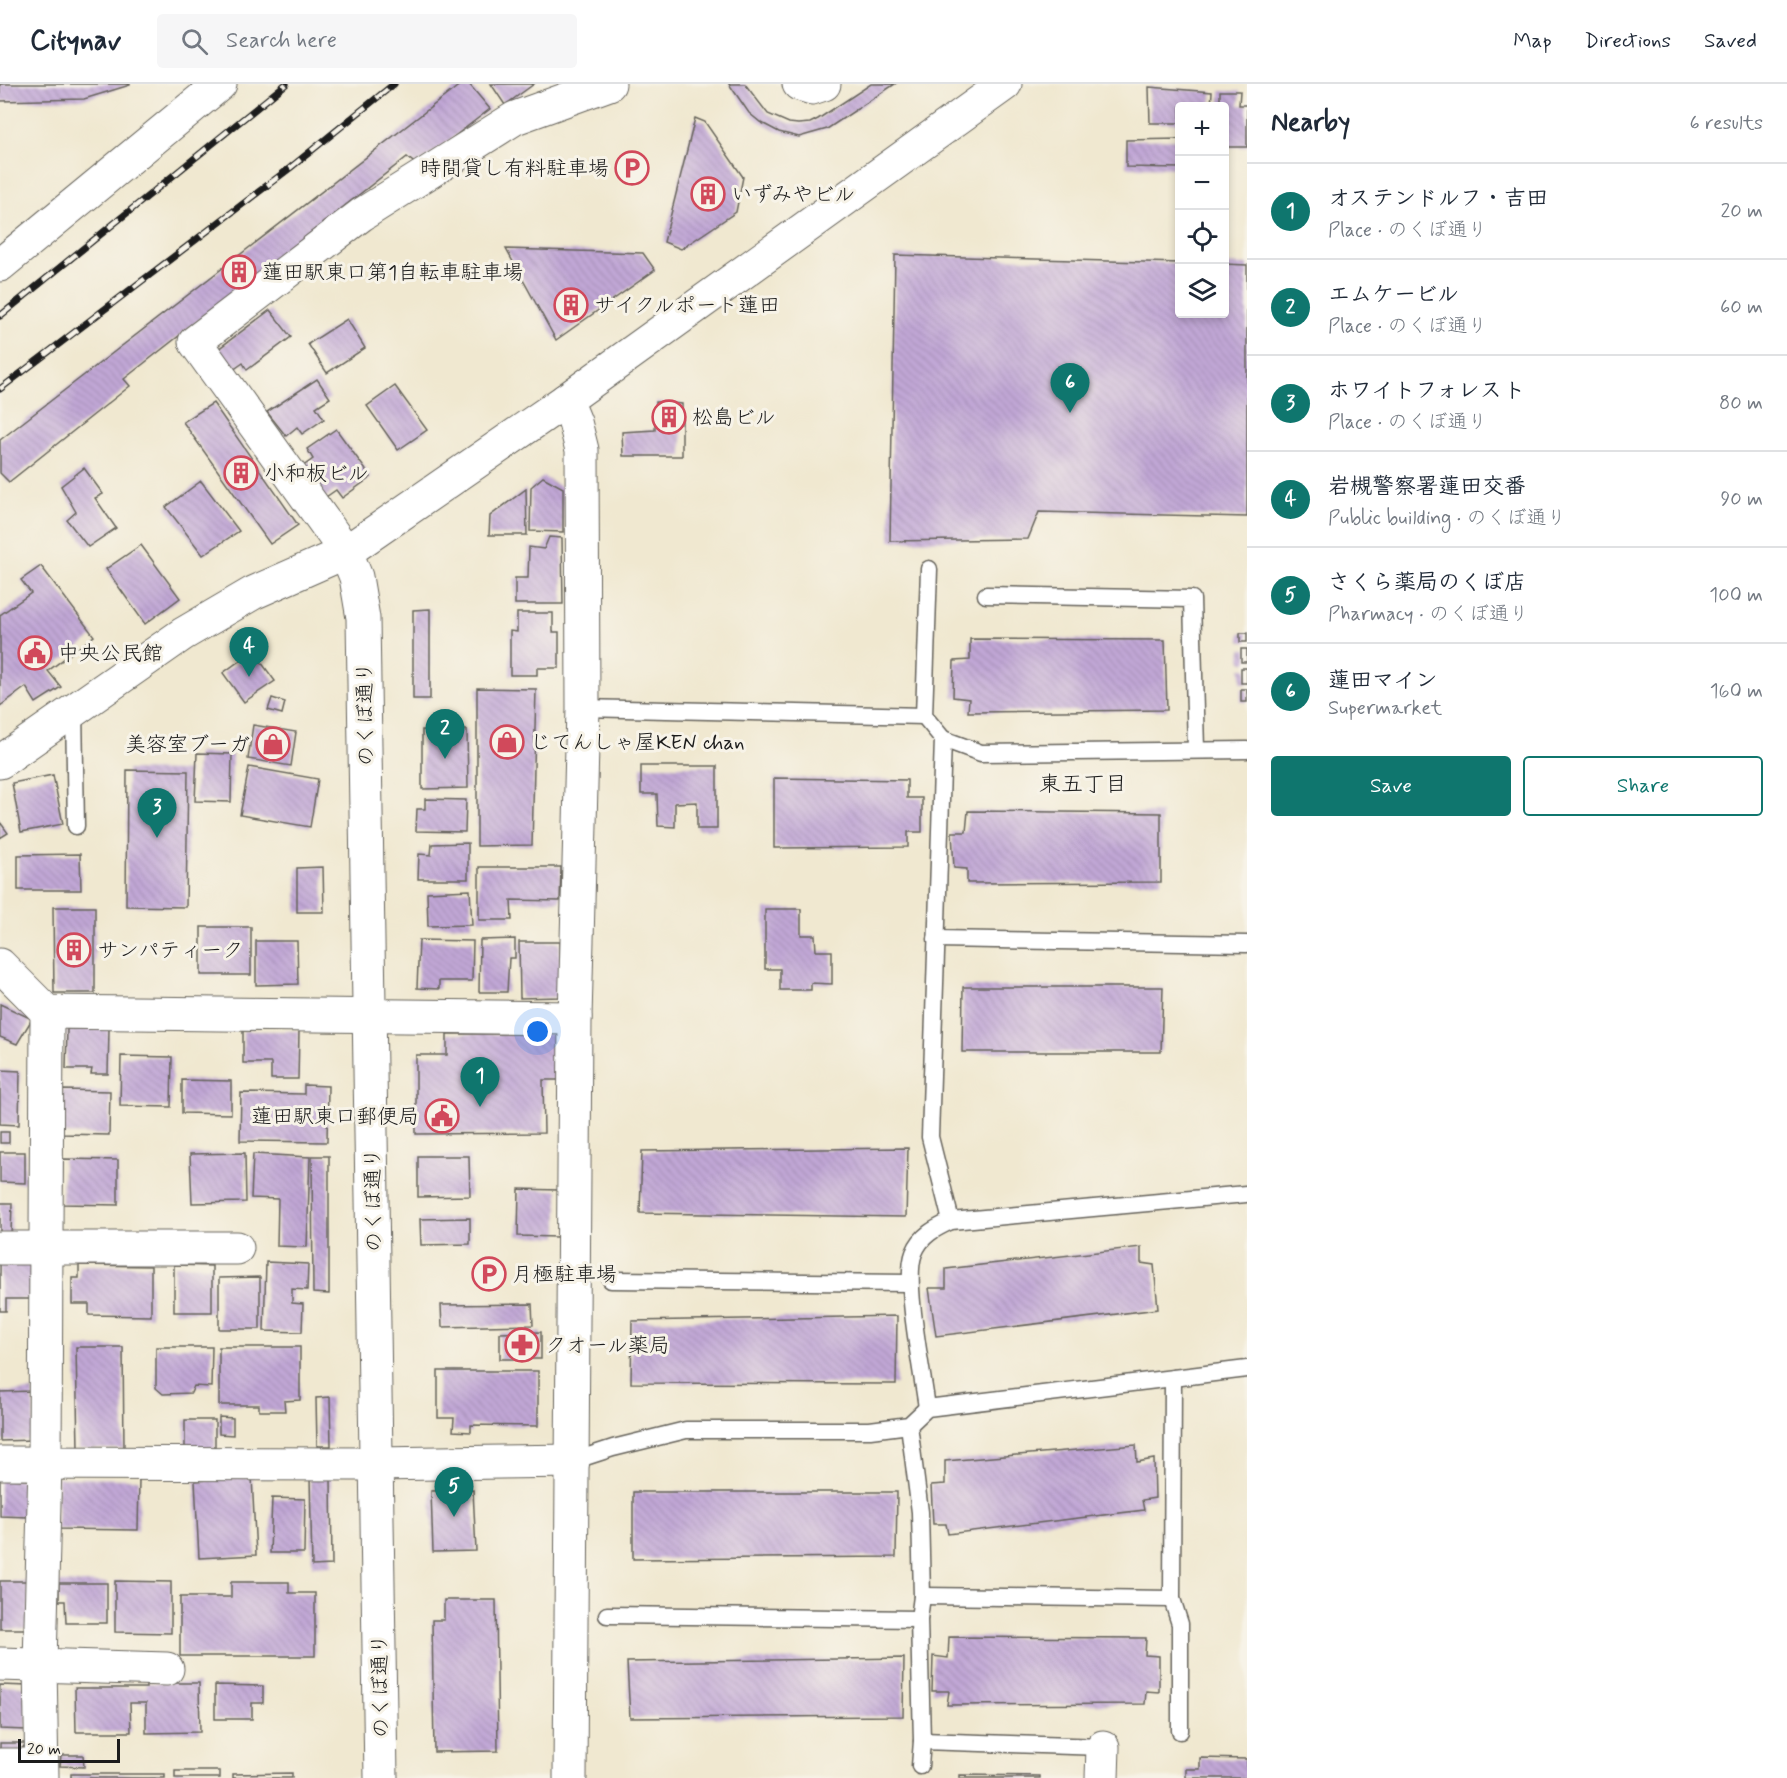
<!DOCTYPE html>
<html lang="en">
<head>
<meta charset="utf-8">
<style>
	body { margin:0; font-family:Mynerve,"Klee One",sans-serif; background:#f6f6f7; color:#1f2937 }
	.controls { position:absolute; right:18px; top:18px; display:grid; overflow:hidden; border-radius:6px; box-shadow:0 3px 9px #0003 }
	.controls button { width:54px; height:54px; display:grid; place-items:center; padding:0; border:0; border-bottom:2px solid #e0e1e3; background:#fff; color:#1f2937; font:30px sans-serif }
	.scale { position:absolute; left:18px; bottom:15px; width:102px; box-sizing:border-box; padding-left:6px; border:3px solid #1c1c1c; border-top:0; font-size:16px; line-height:21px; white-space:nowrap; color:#1c1c1c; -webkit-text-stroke:4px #f7f3e8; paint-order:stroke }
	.you { position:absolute; left:538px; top:948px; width:21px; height:21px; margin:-15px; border:4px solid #fff; border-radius:50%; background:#1a73e8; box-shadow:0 0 0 9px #1a73e833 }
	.badge { display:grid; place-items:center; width:39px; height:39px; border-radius:50%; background:#0f766e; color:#fff; font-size:20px; font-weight:700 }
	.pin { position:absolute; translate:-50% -50px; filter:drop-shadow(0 2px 3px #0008) }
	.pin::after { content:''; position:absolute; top:32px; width:21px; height:18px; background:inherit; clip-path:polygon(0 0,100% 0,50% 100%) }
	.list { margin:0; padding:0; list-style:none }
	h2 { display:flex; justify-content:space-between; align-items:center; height:78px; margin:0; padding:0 24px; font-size:26px }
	h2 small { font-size:20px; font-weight:400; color:#747a83 }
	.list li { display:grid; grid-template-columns:39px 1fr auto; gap:18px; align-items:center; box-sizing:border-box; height:96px; padding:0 24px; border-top:2px solid #e0e1e3 }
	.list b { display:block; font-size:22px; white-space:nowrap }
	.list p { margin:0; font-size:20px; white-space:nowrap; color:#747a83 }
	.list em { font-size:20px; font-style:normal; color:#747a83 }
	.actions { display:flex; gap:12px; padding:18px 24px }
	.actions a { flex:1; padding:14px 0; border:2px solid #0f766e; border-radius:6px; text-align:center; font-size:21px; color:#0f766e }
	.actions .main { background:#0f766e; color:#fff }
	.icon { flex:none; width:33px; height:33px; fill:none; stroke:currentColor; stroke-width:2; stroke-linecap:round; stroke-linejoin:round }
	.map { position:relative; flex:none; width:1247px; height:1694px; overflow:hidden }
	header { display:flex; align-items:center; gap:36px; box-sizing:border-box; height:84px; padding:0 30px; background:#fff; border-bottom:2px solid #e0e1e3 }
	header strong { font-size:28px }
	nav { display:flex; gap:33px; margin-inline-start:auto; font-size:21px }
	.search { width:420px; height:54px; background:#f6f6f7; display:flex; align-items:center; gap:15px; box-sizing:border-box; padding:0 21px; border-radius:6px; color:#747a83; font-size:22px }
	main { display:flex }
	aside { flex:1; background:#fff }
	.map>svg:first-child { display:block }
	.building { fill:url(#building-back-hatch) }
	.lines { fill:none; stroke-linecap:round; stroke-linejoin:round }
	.service-casing { stroke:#66635b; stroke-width:19 }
	.minor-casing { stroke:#66635b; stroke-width:35 }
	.tertiary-casing { stroke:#66635b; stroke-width:35 }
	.service { stroke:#fff; stroke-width:16 }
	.minor { stroke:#fff; stroke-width:33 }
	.tertiary { stroke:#fff; stroke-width:33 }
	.rail-casing { stroke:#1c1c1c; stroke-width:7 }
	.rail { stroke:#f7f3e8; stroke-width:4.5; stroke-dasharray:14; stroke-linecap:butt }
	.labels { text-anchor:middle; stroke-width:6; stroke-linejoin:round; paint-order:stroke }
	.poi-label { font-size:21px; fill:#1c1c1c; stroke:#f7f3e8; text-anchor:start }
	.street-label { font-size:21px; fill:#1c1c1c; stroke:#f7f3e8 }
	.neighbourhood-label { font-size:22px; fill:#1c1c1c; stroke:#f7f3e8 }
</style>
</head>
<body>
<header>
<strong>Citynav</strong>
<div class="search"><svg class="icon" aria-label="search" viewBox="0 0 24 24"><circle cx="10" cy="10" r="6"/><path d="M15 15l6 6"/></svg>Search here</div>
<nav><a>Map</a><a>Directions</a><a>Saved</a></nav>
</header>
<main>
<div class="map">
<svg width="1247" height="1694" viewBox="0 0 1247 1694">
	<defs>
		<pattern id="building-back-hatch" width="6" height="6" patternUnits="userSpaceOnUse" patternTransform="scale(1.5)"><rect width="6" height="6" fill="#c1a7d6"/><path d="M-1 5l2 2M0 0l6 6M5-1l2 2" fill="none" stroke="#a58fb7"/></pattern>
	</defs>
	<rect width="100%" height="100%" fill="#f7f3e8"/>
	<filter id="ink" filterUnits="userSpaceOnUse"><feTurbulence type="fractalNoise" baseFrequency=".0167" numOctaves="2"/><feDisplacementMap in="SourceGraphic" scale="12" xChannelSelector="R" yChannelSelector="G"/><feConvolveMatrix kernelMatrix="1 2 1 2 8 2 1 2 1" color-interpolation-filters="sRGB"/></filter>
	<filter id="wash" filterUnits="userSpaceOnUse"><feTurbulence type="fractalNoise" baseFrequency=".008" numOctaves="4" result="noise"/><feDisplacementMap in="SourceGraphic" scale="24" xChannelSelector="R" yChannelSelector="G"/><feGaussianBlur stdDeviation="1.35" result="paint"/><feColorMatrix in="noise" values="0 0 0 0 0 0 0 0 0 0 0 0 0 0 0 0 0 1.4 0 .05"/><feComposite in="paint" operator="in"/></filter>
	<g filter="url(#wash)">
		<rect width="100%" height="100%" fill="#f0e8d0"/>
		<g id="blocks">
			<g class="building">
				<path d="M0,0H130V1L84,15L0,17Z"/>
				<path d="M461,0H469L490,25L417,81L407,73L124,295L130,302L9,398L0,389V356Z"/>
				<path d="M491,0H534L505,21Z"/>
				<path d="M729,0H745L768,30L789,39L798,40L810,39L818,35L871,0H895L827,45L799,53L779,48L760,38L749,29Z"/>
				<path d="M1149,3L1212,8L1211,22H1180V39H1150Z"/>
				<path d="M1220,7H1240L1239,21H1247V63H1224V22H1220Z"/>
				<path d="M695,34L705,38L743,93L736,128L681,165L664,158Z"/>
				<path d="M1180,55V84L1126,83V56Z"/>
				<path d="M506,165L643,169L655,186L556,256Z"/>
				<path d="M895,171L1180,179V230H1224V180L1247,181V433L1039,428L1028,455L890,457Z"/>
				<path d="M270,226L291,253L247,286L243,279L233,286L217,266Z"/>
				<path d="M347,235L365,264L327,289L308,260Z"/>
				<path d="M317,295L330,314L316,323L324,335L302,350L297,343L286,352L267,328Z"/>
				<path d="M395,302L427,346L398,366L367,322Z"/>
				<path d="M656,318L682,320V372H623L622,348L655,346Z"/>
				<path d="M213,319L298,441L270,460L183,338Z"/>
				<path d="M336,345L371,393L342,414L336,406L323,415L302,383L313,375L307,365Z"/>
				<path d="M84,384L103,410L95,414L116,444L88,463L67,436L76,428L61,402Z"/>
				<path d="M543,393L563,404V448L530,447L531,403Z"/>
				<path d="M201,397L239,447L203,471L166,423Z"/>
				<path d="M526,405L527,451H489L490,432Z"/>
				<path d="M549,453L562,454L563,520H515V494H528L529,463L544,465Z"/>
				<path d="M141,461L180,514L145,540L106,485Z"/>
				<path d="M41,482L94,552L48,587L61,603L36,619L26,603L0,622V531L31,509L21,496Z"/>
				<path d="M430,525V615H413V526Z"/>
				<path d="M517,529H553V548H559V584H537V591H510V547L517,548Z"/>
				<rect x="1240" y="549" width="7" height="9"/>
				<path d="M970,555L1165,556L1167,626L968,628L969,615L953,613L954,577L970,576Z"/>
				<rect x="1241" y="565" width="6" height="13"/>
				<path d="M253,567L275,597L244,618L223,589Z"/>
				<rect x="1241" y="584" width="6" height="15"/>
				<path d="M477,604L536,605L532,761L477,762Z"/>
				<rect x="1241" y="605" width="6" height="13"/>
				<path d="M272,614L285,618L282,630L268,626Z"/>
				<path d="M253,641L296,648L291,682L248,675Z"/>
				<path d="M422,646H467L468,704L422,705Z"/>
				<path d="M197,669L232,670L231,718L195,717Z"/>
				<path d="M641,682H717V745H697V718L675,719V743L658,742L657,710H641Z"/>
				<path d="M249,683L318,695L310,743L240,731Z"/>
				<path d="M127,686L188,687L186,823L126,822Z"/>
				<path d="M53,691L63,740L21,748L12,699Z"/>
				<path d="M774,694L907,696V714H922V748H908V763L774,764Z"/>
				<path d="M425,715L466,716L465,748L416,747L417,725H425Z"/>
				<path d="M968,727L1161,729V798L967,799V785L954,784L952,748H966Z"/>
				<path d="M0,738L8,749L0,754Z"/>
				<path d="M468,759V795H418L419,770L431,771L432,760Z"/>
				<path d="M80,770L81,806H18V771Z"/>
				<path d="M323,783L324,828H297V784Z"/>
				<path d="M479,783H561L560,817L511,816L512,836H479Z"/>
				<path d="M470,806L472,841L428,842L427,808Z"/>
				<path d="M53,823H95V909H54Z"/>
				<path d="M765,825H801V851H815L816,867H832V900L811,899V906H780V885H765Z"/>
				<rect x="201" y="843" width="50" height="48"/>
				<path d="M515,855V874H509L507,908H479L480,856Z"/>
				<path d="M419,856L473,857L472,897H439V905L417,904Z"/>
				<path d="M256,857H297L298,900L256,901Z"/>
				<path d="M519,858H560L561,913L520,914Z"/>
				<path d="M963,903H1163L1161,968H962Z"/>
				<path d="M0,920L32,935L17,960L0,953Z"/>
				<path d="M67,945H109L108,990H91L92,985H66Z"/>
				<path d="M243,947H299L298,995H271V979H243Z"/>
				<path d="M447,950H561V996H543L544,1049L416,1050V971H447Z"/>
				<path d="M121,972L172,973L171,1023L120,1022Z"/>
				<path d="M0,986L20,987L19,1041L0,1040Z"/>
				<path d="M182,996L231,997V1030L182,1029Z"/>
				<path d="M304,1001L328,1002L327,1058L240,1057L241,1009L304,1010Z"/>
				<path d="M62,1006L110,1007L109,1051L61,1050Z"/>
				<rect x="0" y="1048" width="9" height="11"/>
				<path d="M908,1064L906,1133L640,1129L642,1067Z"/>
				<path d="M0,1068H25V1099L0,1098Z"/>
				<path d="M245,1069L246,1118L192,1119L190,1070Z"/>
				<path d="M253,1070L310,1073L307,1163L277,1162L278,1115L251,1114Z"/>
				<path d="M312,1072H329V1210L313,1209Z"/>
				<path d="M418,1072H469L470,1112L418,1113Z"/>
				<path d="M63,1075L118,1076V1121L62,1120Z"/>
				<path d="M519,1105L558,1106V1153L518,1152Z"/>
				<path d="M0,1119H12L11,1150H0Z"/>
				<path d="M470,1134V1160L421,1161L420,1135Z"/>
				<path d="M1141,1163V1179L1154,1181L1158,1225L936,1252L929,1204H946V1185Z"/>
				<path d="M266,1178L308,1180L307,1206L292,1205V1219L303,1220L302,1248L264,1247Z"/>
				<path d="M0,1180H32V1215H6V1227H0Z"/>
				<path d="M79,1181L151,1182V1232L89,1231V1220H72V1194H79Z"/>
				<path d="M174,1181L212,1182V1228H174Z"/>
				<path d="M260,1193V1245H219V1194Z"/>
				<path d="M532,1220L533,1241L442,1243L441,1221Z"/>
				<path d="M897,1232L896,1300L631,1299L632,1237Z"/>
				<path d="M541,1248V1275H500V1249Z"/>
				<path d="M76,1263H123L124,1365H78Z"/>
				<path d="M156,1263H212L211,1303L194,1302L191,1309L163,1310L156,1304Z"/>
				<path d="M219,1263H300V1316L284,1317L285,1327H259V1321H219Z"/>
				<path d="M438,1287H538V1342L471,1341V1348L453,1347L454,1334H438Z"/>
				<path d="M33,1307L34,1356L0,1357V1308Z"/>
				<path d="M330,1313L331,1362H317L316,1314Z"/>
				<path d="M219,1333L233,1334V1351L219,1350Z"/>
				<rect x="185" y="1336" width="30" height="29"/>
				<path d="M1136,1361L1137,1378L1154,1375L1155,1414L1142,1416L1144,1426L948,1450L946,1440H933L931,1401L945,1400V1377Z"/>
				<path d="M252,1393L256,1471L199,1474L195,1397Z"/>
				<path d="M310,1393H331L332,1481L312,1482Z"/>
				<path d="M58,1394L139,1395L138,1446L57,1445Z"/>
				<path d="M0,1395L30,1396L29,1433L0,1432Z"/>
				<path d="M473,1406L476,1467L433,1468L431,1407Z"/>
				<path d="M633,1408H897L896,1473L633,1475Z"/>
				<path d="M272,1414L305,1415L304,1469H270Z"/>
				<rect x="0" y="1497" width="29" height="48"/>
				<path d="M115,1497L171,1498V1549L115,1548Z"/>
				<path d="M231,1498H289V1509H315V1572H180V1513H231Z"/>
				<path d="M59,1499H107V1539H66L65,1517H59Z"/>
				<path d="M444,1516H496L498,1667L434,1668L432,1536H444Z"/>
				<path d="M949,1553L1146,1554L1145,1571L1159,1572V1608L1146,1607L1145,1620L947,1621L949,1607H932L933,1572L948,1574Z"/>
				<path d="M904,1574L903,1632L630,1634L627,1578Z"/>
				<path d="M146,1599H199L200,1648L146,1649V1619H130L131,1648H76L75,1604H146Z"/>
				<path d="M0,1601L28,1602L27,1646L0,1645Z"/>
				<path d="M215,1601L263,1602V1619H252V1635H215Z"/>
				<path d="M0,1659H26L18,1671L0,1670Z"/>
				<path d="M61,1671H83L84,1683L60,1682Z"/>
				<path d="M1200,1674L1247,1675V1694H1186V1685H1200Z"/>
				<rect x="175" y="1687" width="45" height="7"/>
				<path d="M292,1689V1694H233V1690Z"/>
				<rect x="71" y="1690" width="94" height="4"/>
				<path d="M960,1691L1040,1692V1694H960Z"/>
			</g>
		</g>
	</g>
	<g filter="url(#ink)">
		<use href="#blocks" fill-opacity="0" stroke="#66635b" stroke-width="1.5"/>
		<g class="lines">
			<defs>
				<g id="service">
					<path d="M929,485L924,632L943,655L930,1053L951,1137"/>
					<path d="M986,511L1192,515L1196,666"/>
					<path d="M583,624L924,632"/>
					<path d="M74,626L76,742"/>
					<path d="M943,655L981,669L1247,666"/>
					<path d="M936,855L1247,860"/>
					<path d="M611,1196L910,1199"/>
					<path d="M1173,1294L1172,1515L1180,1540V1647"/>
					<path d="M927,1324C923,1291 903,1196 914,1169C921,1151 936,1144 951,1137L1246,1110"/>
					<path d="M909,1341L920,1428L922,1512L919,1535L922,1657L920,1682"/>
					<path d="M573,1377L613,1364L686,1346H870L909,1341L927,1324L1247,1285"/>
					<path d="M922,1512L1172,1515"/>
					<path d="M607,1531L919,1535"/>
					<path d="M922,1657L1103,1663"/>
				</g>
				<g id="minor">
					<path d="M0,181L220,0"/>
					<path d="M566,316L575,338L582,366L583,624L575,934L570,1694"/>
					<path d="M346,468L195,258L361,131L515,34L609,0"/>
					<path d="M0,881L47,928L575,934"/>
					<path d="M0,1164H237"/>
					<path d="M0,1379L377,1380L573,1377"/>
					<path d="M0,1580L167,1585"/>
					<path d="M0,1681H41"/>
					<path d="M42,1694L40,1580L45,1379L47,928"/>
					<path d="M1102,1694L1103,1663"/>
				</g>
				<g id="tertiary">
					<path d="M799,0L812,4L824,0"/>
					<path d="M346,468L356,493L363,534L381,1694"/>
					<path d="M0,678L183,550L253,509L346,468L566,316L1005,0"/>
				</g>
			</defs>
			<use href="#service" class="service-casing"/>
			<use href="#minor" class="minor-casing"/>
			<use href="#tertiary" class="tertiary-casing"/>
			<use href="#service" class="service"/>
			<use href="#minor" class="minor"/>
			<use href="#tertiary" class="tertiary"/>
			<defs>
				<g id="rail">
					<path d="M0,232L286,0"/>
					<path d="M0,305L290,84L394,0"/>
				</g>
			</defs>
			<use href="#rail" class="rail-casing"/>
			<use href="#rail" class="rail"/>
		</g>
	</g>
	<defs>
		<symbol id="parking-ring" viewBox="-11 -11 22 22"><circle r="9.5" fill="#f7f3e8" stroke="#d1495b" stroke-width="1.5"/><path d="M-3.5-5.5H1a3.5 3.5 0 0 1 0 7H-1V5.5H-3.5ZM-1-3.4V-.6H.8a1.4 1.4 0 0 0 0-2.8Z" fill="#d1495b"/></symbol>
		<symbol id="building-ring" viewBox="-11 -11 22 22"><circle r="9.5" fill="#f7f3e8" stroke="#d1495b" stroke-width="1.5"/><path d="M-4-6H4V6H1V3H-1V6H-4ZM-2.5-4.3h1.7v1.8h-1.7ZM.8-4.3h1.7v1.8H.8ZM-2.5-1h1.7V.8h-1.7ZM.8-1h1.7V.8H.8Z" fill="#d1495b"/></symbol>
		<symbol id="civic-ring" viewBox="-11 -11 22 22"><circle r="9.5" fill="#f7f3e8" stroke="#d1495b" stroke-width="1.5"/><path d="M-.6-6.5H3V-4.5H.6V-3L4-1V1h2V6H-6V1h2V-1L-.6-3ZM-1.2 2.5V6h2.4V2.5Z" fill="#d1495b"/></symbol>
		<symbol id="shop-ring" viewBox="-11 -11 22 22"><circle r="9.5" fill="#f7f3e8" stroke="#d1495b" stroke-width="1.5"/><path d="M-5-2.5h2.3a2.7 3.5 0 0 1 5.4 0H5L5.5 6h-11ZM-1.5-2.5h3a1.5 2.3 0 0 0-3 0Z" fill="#d1495b"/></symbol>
		<symbol id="pharmacy-ring" viewBox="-11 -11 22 22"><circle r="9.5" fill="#f7f3e8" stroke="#d1495b" stroke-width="1.5"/><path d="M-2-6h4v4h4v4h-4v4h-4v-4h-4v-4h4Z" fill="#d1495b"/></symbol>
	</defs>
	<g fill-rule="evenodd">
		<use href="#parking-ring" x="613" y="65" width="38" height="38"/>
		<use href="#building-ring" x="689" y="91" width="38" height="38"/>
		<use href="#building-ring" x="220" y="169" width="38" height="38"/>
		<use href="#building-ring" x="552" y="202" width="38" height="38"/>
		<use href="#building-ring" x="650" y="314" width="38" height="38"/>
		<use href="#building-ring" x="222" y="370" width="38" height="38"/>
		<use href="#civic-ring" x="16" y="550" width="38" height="38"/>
		<use href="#shop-ring" x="488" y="639" width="38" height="38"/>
		<use href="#shop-ring" x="254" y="641" width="38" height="38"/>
		<use href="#building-ring" x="55" y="847" width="38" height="38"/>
		<use href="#civic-ring" x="423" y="1013" width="38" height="38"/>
		<use href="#parking-ring" x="470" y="1171" width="38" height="38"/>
		<use href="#pharmacy-ring" x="503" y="1242" width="38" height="38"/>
	</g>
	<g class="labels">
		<g class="poi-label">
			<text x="609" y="91" text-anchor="end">時間貸し有料駐車場</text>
			<text x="731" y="117">いずみやビル</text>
			<text x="262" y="195">蓮田駅東口第1自転車駐車場</text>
			<text x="594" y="228">サイクルポート蓮田</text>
			<text x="692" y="340">松島ビル</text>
			<text x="264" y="396">小和板ビル</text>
			<text x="58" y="576">中央公民館</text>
			<text x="530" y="665">じてんしゃ屋KEN chan</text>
			<text x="250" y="667" text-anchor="end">美容室ブーガ</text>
			<text x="97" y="873">サンパティーク</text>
			<text x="419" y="1039" text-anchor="end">蓮田駅東口郵便局</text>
			<text x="512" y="1197">月極駐車場</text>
			<text x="545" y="1268">クオール薬局</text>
		</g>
		<g class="street-label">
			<text transform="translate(365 630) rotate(-91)" y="7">のくぼ通り</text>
			<text transform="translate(373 1116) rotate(-91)" y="7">のくぼ通り</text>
			<text transform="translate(380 1602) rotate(-91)" y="7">のくぼ通り</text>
		</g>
		<g class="neighbourhood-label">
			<text x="1083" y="707">東五丁目</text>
		</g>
	</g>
</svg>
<div class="controls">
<button>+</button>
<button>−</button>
<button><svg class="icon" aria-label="locate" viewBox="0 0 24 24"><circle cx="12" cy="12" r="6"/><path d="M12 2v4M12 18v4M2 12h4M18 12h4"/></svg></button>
<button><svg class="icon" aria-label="layers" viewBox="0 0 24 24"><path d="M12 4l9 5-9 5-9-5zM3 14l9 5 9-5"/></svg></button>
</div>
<div class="scale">20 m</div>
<div class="you"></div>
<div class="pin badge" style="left:480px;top:1023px">1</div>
<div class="pin badge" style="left:445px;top:675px">2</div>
<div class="pin badge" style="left:157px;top:754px">3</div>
<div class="pin badge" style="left:249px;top:593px">4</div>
<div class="pin badge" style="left:454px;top:1433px">5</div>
<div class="pin badge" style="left:1070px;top:329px">6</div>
</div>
<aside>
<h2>Nearby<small>6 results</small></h2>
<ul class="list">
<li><span class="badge">1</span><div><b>オステンドルフ・吉田</b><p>Place · のくぼ通り</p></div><em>20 m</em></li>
<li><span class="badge">2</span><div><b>エムケービル</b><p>Place · のくぼ通り</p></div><em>60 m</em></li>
<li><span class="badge">3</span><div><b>ホワイトフォレスト</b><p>Place · のくぼ通り</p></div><em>80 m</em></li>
<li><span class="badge">4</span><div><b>岩槻警察署蓮田交番</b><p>Public building · のくぼ通り</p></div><em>90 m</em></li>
<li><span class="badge">5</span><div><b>さくら薬局のくぼ店</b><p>Pharmacy · のくぼ通り</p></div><em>100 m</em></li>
<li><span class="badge">6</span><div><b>蓮田マイン</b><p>Supermarket</p></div><em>160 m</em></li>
</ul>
<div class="actions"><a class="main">Save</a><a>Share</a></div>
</aside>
</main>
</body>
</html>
